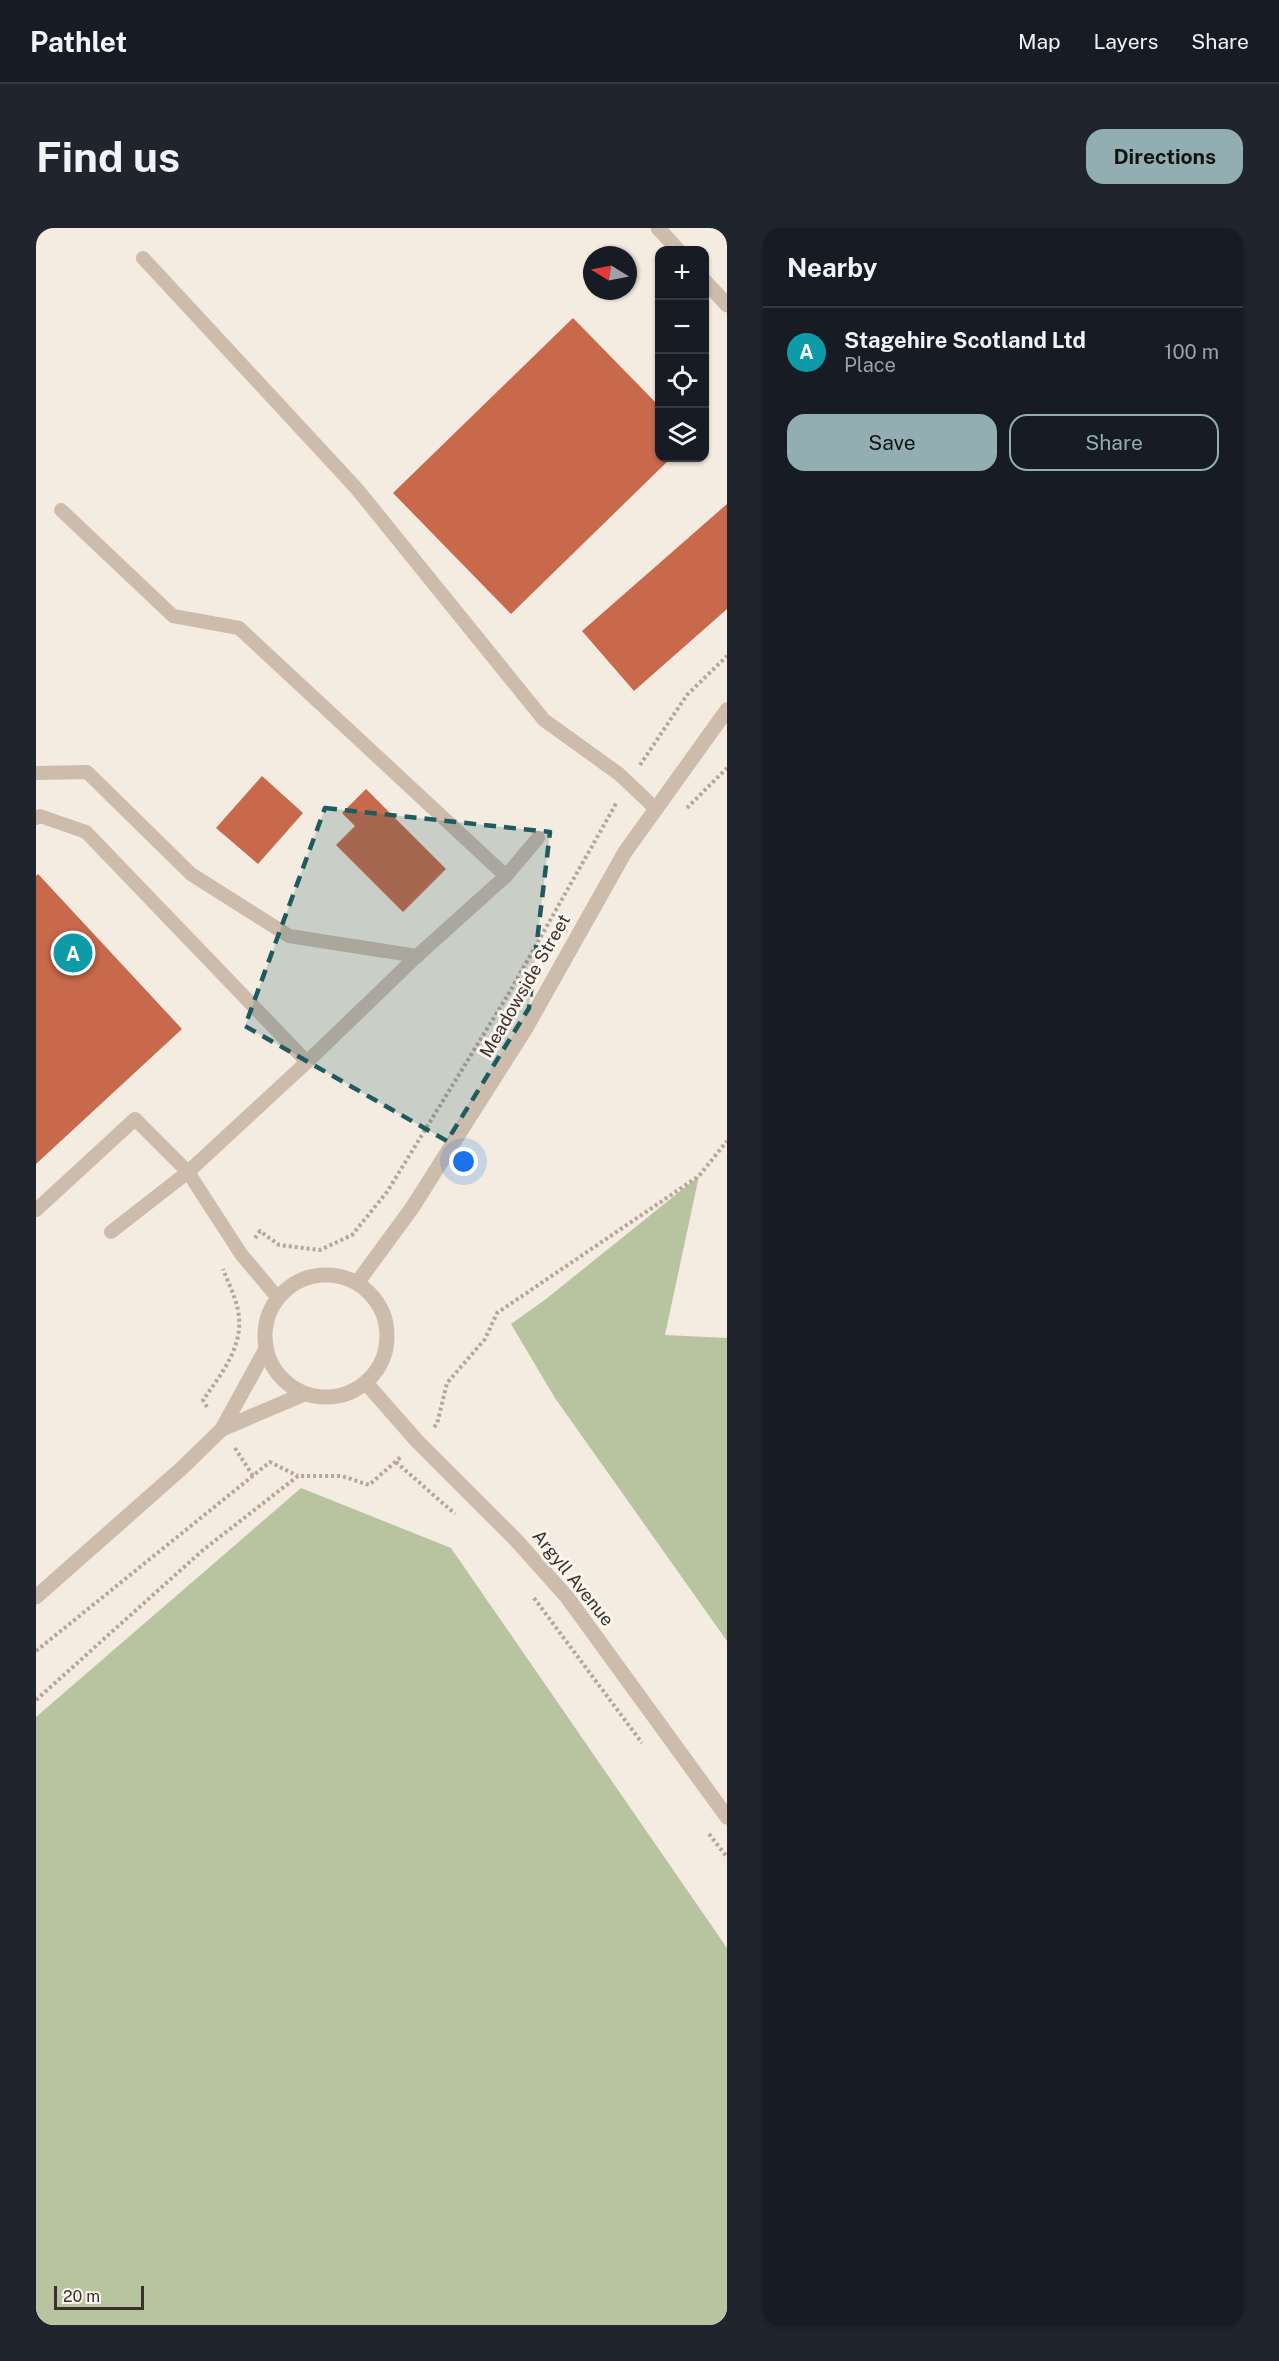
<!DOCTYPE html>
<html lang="en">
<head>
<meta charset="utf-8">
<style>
	body { margin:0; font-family:"Public Sans",sans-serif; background:#20242c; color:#f1f3f6 }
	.controls { position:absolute; right:18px; top:18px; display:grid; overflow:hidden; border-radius:12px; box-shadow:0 2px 4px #0004 }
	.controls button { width:54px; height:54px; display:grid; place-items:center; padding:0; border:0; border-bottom:2px solid #363941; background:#171b24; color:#f1f3f6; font:30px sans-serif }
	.compass { position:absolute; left:547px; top:18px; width:54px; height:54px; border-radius:50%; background:#171b24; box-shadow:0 2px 4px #0004; rotate:280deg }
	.scale { position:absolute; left:18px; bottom:15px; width:90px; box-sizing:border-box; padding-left:6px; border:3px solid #3b302b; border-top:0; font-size:16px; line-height:21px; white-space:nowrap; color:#3b302b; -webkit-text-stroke:4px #fbf5ee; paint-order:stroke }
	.you { position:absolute; left:428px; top:934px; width:21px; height:21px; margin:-15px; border:4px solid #fff; border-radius:50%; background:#1a73e8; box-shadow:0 0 0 9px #1a73e833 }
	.badge { display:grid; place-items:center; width:39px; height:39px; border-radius:50%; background:#92aeb2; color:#fff; font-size:20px; font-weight:700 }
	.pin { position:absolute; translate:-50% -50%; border:3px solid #fff; box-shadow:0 2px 6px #0006 }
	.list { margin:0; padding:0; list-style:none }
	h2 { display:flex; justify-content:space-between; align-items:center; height:78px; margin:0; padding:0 24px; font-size:26px }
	h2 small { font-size:20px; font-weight:400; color:#9ea1a6 }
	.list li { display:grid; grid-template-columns:39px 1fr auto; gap:18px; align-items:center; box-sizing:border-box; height:90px; padding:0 24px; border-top:2px solid #363941 }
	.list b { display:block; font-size:22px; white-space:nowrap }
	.list p { margin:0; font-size:20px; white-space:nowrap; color:#9ea1a6 }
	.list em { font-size:20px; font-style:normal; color:#9ea1a6 }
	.actions { display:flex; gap:12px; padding:18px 24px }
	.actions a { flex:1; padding:14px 0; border:2px solid #92aeb2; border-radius:18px; text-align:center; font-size:21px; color:#92aeb2 }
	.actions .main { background:#92aeb2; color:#111 }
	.icon { flex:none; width:33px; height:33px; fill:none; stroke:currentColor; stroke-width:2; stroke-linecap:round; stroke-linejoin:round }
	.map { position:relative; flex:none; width:691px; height:2097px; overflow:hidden; border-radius:18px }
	header { display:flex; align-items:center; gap:36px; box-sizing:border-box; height:84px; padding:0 30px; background:#171b24; border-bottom:2px solid #363941 }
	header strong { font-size:28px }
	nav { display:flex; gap:33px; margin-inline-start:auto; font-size:21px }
	.intro { display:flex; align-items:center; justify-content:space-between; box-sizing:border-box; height:144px; padding:0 36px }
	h1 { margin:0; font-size:42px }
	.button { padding:15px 27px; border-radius:18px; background:#92aeb2; color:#111; font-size:21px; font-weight:700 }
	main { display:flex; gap:36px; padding:0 36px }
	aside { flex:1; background:#171b24; border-radius:18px; box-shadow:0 2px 4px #0004 }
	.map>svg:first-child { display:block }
	.green { fill:#b8c4a0 }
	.building { fill:#c8694b }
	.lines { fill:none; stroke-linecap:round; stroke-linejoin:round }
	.path { stroke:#b9a596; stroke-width:4; stroke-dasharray:3 3; stroke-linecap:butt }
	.service { stroke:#cdbbac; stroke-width:14 }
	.minor { stroke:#cdbbac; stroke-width:15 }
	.tertiary { stroke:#cdbbac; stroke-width:15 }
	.marked { fill:#1f5a5e; fill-opacity:0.2; stroke:#1f5a5e; stroke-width:4.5; stroke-dasharray:12 8; stroke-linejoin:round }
	.labels { text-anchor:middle; stroke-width:6; stroke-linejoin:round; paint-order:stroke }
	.street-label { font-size:18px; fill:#3b302b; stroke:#fbf5ee }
</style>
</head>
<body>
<header>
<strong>Pathlet</strong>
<nav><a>Map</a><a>Layers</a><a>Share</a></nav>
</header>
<div class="intro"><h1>Find us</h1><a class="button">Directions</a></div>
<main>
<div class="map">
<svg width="691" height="2097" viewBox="0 0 691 2097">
	<rect width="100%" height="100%" fill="#f4ebe1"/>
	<g class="green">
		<path d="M663,948L629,1107L691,1110V1413L519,1170L475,1096L510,1071Z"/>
		<path d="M265,1260L415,1320L691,1720V2097H0V1489Z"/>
	</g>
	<g class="building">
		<path d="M537,90L624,179V230H635L475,386L357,265Z"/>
		<path d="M691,276V381L598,463L546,403Z"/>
		<path d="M226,548L267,585L222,636L180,600Z"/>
		<path d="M330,561L410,641L367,684L300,617L319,598L306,585Z"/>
		<path d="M2,646L146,801L0,936V648Z"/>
	</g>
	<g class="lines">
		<g class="path">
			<path d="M604,537L651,467L691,428"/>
			<path d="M651,580L691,540"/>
			<path d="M219,1010L224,1003L243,1017L284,1022L316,1007L351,964L473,765L581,574"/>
			<path d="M171,1179L167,1172C186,1145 209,1117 202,1082C199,1068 192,1054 187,1041"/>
			<path d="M398,1199L401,1196L411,1155L449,1111L461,1085L663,948L691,913"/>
			<path d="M199,1220L217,1248"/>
			<path d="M360,1234L419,1286"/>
			<path d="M498,1370L606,1515"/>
			<path d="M0,1423L234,1234L262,1248"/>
			<path d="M0,1472L167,1322L262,1248H306L333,1257L366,1228"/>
			<path d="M673,1606L691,1629"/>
		</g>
		<g class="service">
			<path d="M107,30L321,261L508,492L583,546L620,581"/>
			<path d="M25,282L137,388L203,400L470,648"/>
			<path d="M0,545L51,544L155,646L253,708L381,728"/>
			<path d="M0,590L4,588L50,604L271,834"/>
			<path d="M0,982L99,891L152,944L205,1026L242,1070"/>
			<path d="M75,1004L152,944L271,834L381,728L470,648L502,610"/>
		</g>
		<g class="minor">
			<path d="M622,0L642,22"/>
			<path d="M668,52L691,77"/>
		</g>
		<g class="tertiary">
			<circle cx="290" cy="1108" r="61"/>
			<path d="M321,1055L376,980L490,800L589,624L691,482"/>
			<path d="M330,1155L381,1213L480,1312L531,1369L691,1589"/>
			<path d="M186,1201L268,1166"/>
			<path d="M0,1369L146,1240L186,1201L230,1121"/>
		</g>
	</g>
	<path class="marked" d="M289,580L514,604L493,780L411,913L209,798Z"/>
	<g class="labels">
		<g class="street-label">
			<text transform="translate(489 758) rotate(-60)" y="6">Meadowside Street</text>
			<text transform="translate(537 1350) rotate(51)" y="6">Argyll Avenue</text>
		</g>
	</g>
</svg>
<div class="controls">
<button>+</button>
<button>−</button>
<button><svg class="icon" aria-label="locate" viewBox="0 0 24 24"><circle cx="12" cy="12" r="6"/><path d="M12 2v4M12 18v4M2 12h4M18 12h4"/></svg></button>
<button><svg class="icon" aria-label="layers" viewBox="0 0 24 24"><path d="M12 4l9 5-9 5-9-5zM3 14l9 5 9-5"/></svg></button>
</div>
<svg class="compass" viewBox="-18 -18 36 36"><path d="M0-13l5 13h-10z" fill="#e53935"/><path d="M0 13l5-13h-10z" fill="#9ea1a6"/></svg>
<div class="scale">20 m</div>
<div class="you"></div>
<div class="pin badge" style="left:37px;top:725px;background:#0f9aa8">A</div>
</div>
<aside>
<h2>Nearby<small></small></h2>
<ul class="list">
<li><span class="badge" style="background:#0f9aa8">A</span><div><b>Stagehire Scotland Ltd</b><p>Place</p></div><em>100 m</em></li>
</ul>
<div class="actions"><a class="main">Save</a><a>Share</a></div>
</aside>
</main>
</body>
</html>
